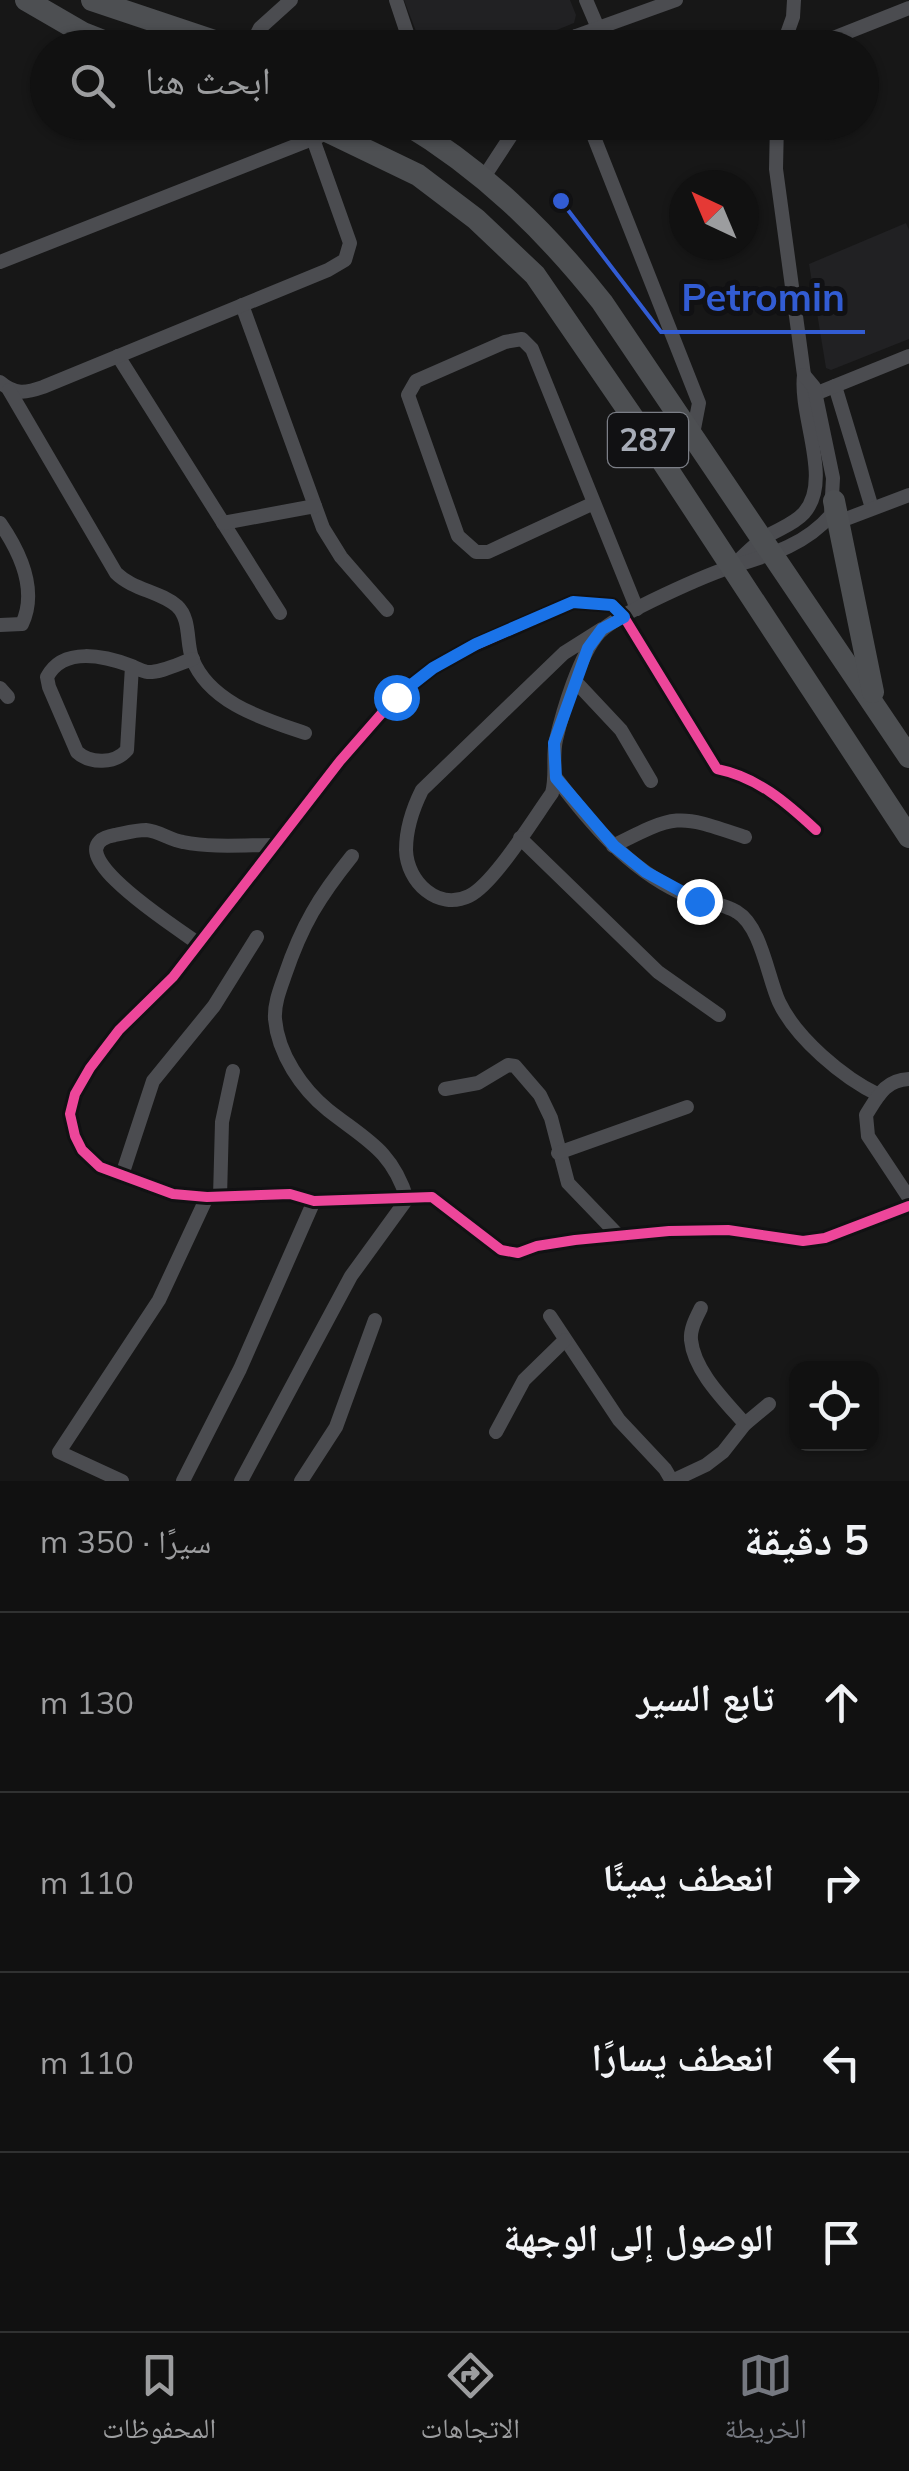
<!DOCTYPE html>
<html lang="ar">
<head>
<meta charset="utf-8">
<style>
	body { margin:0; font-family:Mulish,"Noto Naskh Arabic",sans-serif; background:#1a1a1a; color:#f1f3f6; direction:rtl }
	.controls { position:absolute; right:30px; bottom:30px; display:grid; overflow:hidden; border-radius:20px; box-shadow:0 2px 8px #0004 }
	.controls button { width:90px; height:90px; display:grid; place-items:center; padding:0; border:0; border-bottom:2px solid #303131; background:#111; color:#f1f3f6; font:50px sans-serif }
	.compass { position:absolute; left:669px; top:170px; width:90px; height:90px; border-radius:50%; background:#111; box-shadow:0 2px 8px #0004; rotate:316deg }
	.stop { position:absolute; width:30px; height:30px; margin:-22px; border:8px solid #1a73e8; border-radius:50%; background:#fff }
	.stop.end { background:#1a73e8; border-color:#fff; box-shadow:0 2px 10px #0008 }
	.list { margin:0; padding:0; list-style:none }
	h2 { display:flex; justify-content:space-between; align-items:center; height:130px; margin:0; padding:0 40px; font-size:42px }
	h2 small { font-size:32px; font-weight:400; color:#9c9d9f }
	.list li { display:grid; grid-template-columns:65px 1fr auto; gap:30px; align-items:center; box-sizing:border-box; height:180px; padding:0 40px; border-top:2px solid #303131 }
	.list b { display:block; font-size:38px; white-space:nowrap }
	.list em { font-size:32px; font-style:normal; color:#9c9d9f }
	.icon { flex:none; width:55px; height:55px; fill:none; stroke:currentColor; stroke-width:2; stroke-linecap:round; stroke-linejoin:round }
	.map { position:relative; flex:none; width:909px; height:1481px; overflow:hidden; direction:ltr }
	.search { position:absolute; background:#111; box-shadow:0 2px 8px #0004; left:30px; right:30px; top:30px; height:110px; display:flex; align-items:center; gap:25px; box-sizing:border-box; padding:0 35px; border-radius:55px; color:#9c9d9f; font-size:38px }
	.sheet { height:850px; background:#111 }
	nav { display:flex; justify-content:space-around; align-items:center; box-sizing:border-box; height:140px; border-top:2px solid #303131; background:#111; font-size:28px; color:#9c9d9f }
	nav a { display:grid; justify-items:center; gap:5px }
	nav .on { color:#757880 }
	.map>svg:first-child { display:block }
	.built { fill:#212123 }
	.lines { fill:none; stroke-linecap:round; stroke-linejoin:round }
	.street { stroke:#4b4c50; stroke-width:14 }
	.primary { stroke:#4d4f52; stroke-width:22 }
	.cycleway-casing { stroke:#111113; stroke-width:16 }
	.cycleway { stroke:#ed469a; stroke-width:10 }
	.route { stroke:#1a73e8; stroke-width:12 }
	.labels { text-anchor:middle; stroke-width:10; stroke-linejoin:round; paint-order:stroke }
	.shield { fill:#111113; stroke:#7b7e86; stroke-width:2.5 }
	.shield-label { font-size:32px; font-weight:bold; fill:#a8adb8 }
	.leader { fill:none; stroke:#325cd3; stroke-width:4 }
	.callout-dot { fill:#325cd3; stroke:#111113; stroke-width:4 }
	.callout-label { font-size:38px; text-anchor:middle; font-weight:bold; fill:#325cd3; stroke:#111113; stroke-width:10; stroke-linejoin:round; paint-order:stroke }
</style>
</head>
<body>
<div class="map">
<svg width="909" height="1481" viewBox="0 0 909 1481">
	<rect width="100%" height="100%" fill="#171717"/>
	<g class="built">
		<path d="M404,0H570L576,15L574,23L515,47H422Z"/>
		<path d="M906,223L909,230V339L831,370L826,368L809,264Z"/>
	</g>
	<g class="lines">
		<g class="street">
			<path d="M396,0L412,48"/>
			<path d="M586,0L598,28"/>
			<path d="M250,48L260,28L291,0"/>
			<path d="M546,48L576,36"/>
			<path d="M569,48L576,36L676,0"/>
			<path d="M782,48L793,17L794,0"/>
			<path d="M808,48L909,8"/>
			<path d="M436,122L442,146"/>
			<path d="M588,122L699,403L693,434"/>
			<path d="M484,177L520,122"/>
			<path d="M0,262L320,136"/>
			<path d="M242,305L323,528L341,557L387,610"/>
			<path d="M118,356L280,613"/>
			<path d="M0,382C15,395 26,393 43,387L328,270L345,260L350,243L313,139"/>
			<path d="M835,386L872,508"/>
			<path d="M9,390L116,573C133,590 160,591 177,606C191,619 186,642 192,658C209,703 264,719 305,733"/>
			<path d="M815,394L909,356"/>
			<path d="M594,503L488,552H476L458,536L408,395L416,381L505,342L522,339L532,349L637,609"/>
			<path d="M838,522L909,495"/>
			<path d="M0,523C20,552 38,590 22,624L0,625"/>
			<path d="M223,523L315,506"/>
			<path d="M735,564C744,555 754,545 764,538C778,529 793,525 804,513C833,480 799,417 804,375L776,169L777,122"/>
			<path d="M602,629L564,653L422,790C413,808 406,829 406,850C407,882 438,911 469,896C494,884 534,818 552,793C557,775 552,757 556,740C563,710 579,656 599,633C616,614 710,573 737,565C773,554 806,544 831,515L833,478L814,387L804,375"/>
			<path d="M132,666L127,750C115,764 90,764 77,752L49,687L47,677C63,646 105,656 132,666C134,667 145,672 147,672C161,673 180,663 193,659"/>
			<path d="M575,681L621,730L651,781"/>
			<path d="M0,688L8,697"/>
			<path d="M556,778C590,823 627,867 679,892C696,900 723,903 737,912C761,926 768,978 779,1002C796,1038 843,1078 879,1095"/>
			<path d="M816,830C786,802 757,777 717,769L624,617L612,605L573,602L471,647L433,668L396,697L340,761L173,977L119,1030L90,1068L75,1094L70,1114L75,1136L82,1150L100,1167L173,1194L207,1197L290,1194L314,1201L432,1197L501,1250L518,1253L537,1246L575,1240L669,1231L728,1230L803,1241L825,1238L909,1206"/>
			<path d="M520,838L658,972L719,1015"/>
			<path d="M613,846C678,813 677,814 745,837"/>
			<path d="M199,944C183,932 47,847 115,835C125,833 136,830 146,830C159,831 170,840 183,842C212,848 245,845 276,845"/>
			<path d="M909,1079C885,1080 878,1096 866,1115L868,1136L909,1198"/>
			<path d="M445,1089L478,1083L508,1065L515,1066L540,1095L551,1118L568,1183L617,1234"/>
			<path d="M558,1153L687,1107"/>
			<path d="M122,1175L153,1081L214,1006L257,937"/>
			<path d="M220,1197L222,1122L233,1071"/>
			<path d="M701,1308C696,1318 690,1329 691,1340C694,1371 725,1401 745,1424"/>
			<path d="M550,1316L619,1420L665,1469L672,1481"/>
			<path d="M496,1432L524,1380L565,1340"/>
			<path d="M674,1480L706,1465L723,1452L745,1424L769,1404"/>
			<path d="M122,1481L59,1452L159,1300L207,1197"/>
			<path d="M183,1481L240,1369L314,1201"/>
			<path d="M241,1481L351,1276L407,1199C392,1150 366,1140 328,1110C302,1089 278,1054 275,1019C274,1004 280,989 285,975C302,925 319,897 352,856"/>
			<path d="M301,1481L336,1427L375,1320"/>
		</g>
		<g class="primary">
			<path d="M26,0L83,33L121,48"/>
			<path d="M92,0L235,48"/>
			<path d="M308,122L418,175L476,219L535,275L647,438L909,837"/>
			<path d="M403,122C482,169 545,230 602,302L909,757"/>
			<path d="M834,501L873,692"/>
		</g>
		<defs>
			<path id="cycleway" d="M816,830C786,802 757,777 717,769L624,617L612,605L573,602L471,647L433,668L396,697L340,761L173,977L119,1030L90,1068L75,1094L70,1114L75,1136L82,1150L100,1167L173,1194L207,1197L290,1194L314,1201L432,1197L501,1250L518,1253L537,1246L575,1240L669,1231L728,1230L803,1241L825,1238L909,1206"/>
		</defs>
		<use href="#cycleway" class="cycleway-casing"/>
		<use href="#cycleway" class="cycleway"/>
	</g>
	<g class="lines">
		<path class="route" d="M396,697L433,668L476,644L573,602L612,605L624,617L602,629L588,648L554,743L556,778L614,846L646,872L699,901"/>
	</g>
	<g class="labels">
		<rect class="shield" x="608" y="413" width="80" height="54" rx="8"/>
		<g class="shield-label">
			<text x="648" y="451">287</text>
		</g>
	</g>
	<path class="leader" d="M561 201L661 332H865"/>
	<circle class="callout-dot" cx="561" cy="201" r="10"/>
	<g class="callout-label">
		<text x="763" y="311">Petromin</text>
	</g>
</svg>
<div class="controls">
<button><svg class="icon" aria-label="locate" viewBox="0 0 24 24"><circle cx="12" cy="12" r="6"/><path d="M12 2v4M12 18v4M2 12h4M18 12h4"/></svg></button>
</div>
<svg class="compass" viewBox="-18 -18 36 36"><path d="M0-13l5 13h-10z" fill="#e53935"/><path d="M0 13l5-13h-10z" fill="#9c9d9f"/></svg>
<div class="stop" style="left:396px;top:697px"></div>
<div class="stop end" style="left:699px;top:901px"></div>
<div class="search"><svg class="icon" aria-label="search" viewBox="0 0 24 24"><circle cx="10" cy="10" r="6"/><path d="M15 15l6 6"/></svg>ابحث هنا</div>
</div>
<section class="sheet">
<h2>5 دقيقة<small>سيرًا · 350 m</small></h2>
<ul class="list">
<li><svg class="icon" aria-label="ahead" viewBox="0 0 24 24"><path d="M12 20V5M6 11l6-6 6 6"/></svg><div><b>تابع السير</b></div><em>130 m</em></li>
<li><svg class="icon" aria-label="right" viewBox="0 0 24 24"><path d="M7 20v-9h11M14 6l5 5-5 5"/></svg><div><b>انعطف يمينًا</b></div><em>110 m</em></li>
<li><svg class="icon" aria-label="left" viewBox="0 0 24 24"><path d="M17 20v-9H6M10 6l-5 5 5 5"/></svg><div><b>انعطف يسارًا</b></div><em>110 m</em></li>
<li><svg class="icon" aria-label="arrive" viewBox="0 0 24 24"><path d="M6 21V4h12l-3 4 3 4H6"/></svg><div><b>الوصول إلى الوجهة</b></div></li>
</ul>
</section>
<nav>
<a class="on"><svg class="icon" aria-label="map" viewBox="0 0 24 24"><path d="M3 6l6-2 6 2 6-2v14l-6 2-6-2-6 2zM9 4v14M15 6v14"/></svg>الخريطة</a>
<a><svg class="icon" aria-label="directions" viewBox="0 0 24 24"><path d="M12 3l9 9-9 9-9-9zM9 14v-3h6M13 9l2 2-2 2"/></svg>الاتجاهات</a>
<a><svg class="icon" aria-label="saved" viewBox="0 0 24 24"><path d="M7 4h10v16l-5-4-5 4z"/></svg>المحفوظات</a>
</nav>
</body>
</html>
